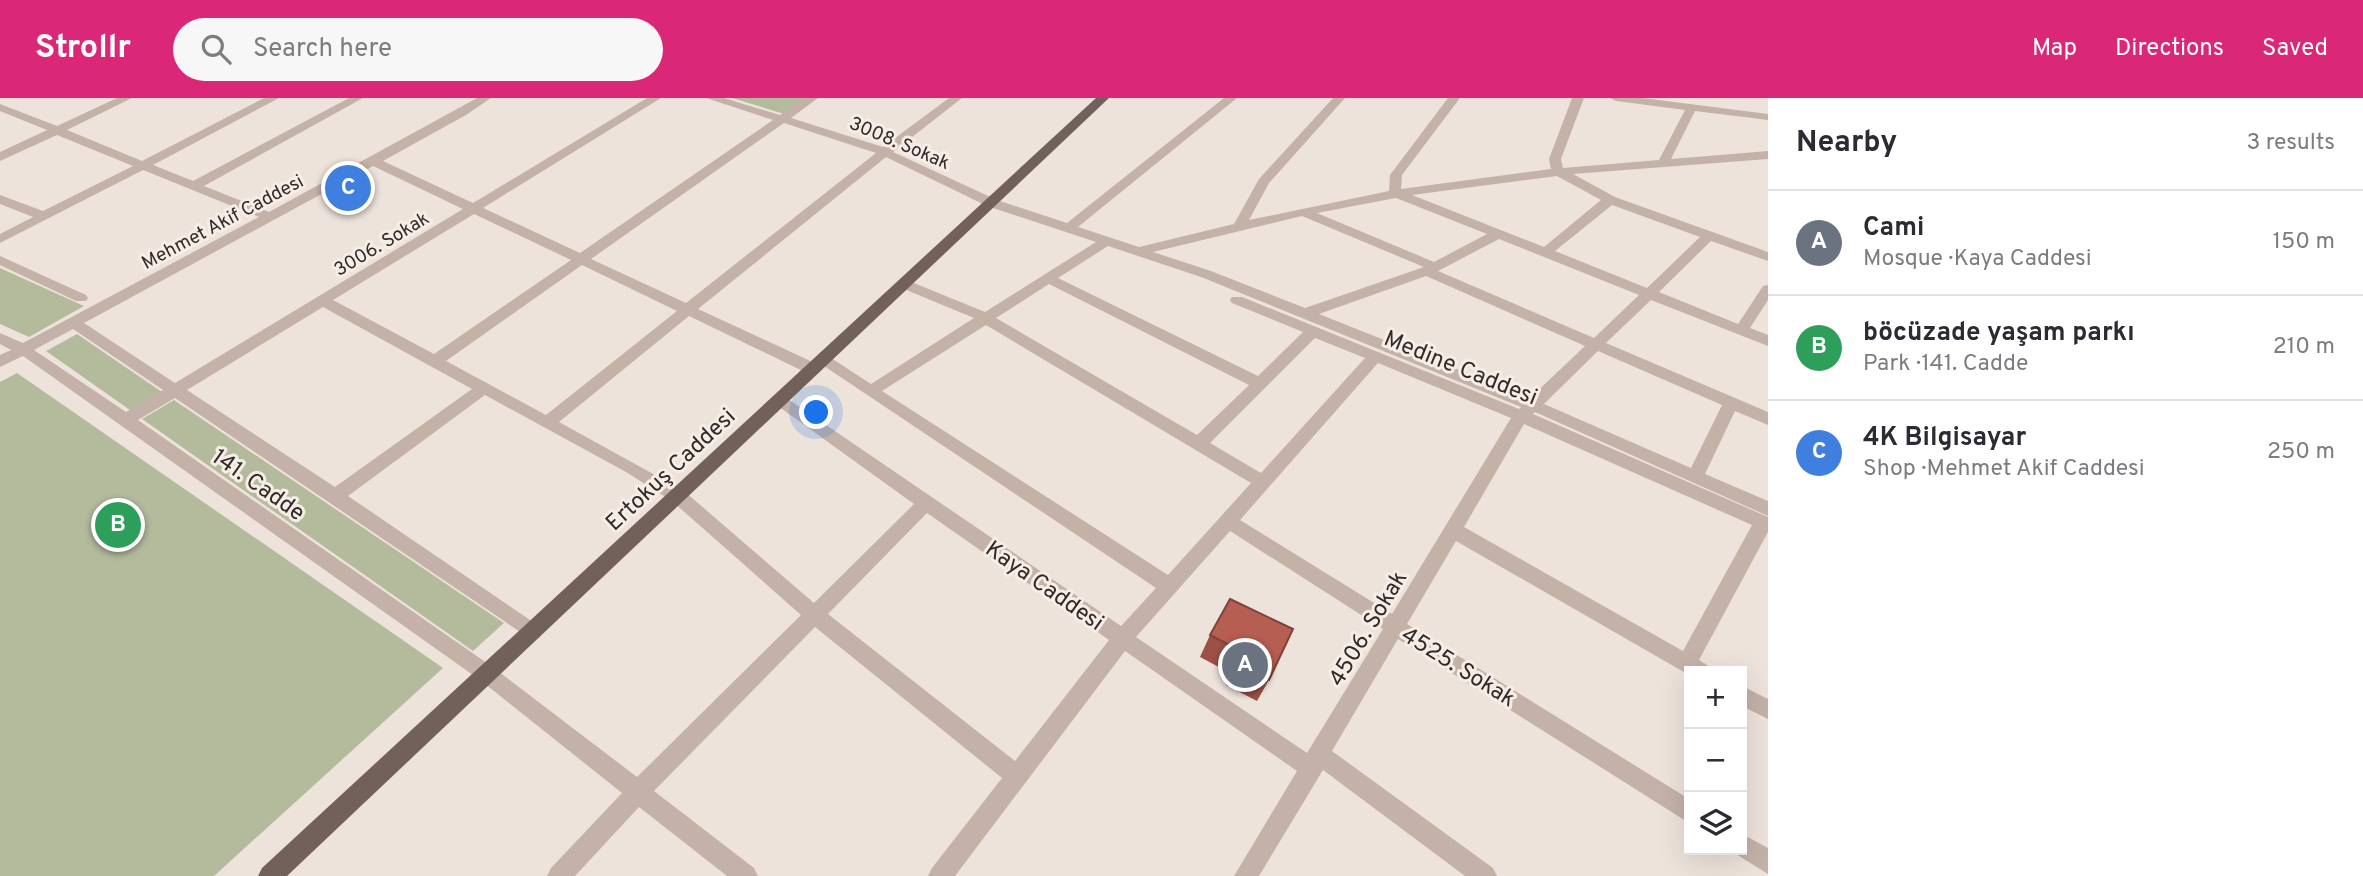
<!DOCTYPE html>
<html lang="en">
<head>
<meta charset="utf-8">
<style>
	body { margin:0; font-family:Overpass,sans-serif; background:#f7f7f7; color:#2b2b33 }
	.controls { position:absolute; right:21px; bottom:21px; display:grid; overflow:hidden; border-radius:0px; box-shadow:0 7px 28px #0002 }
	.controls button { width:63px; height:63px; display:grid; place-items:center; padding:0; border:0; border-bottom:2px solid #e1e1e2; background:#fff; color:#2b2b33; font:35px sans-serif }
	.you { position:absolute; left:817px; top:315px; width:24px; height:24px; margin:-18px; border:5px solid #fff; border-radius:50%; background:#1a73e8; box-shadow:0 0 0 10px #1a73e833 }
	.badge { display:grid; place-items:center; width:46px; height:46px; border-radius:50%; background:#db2777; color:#fff; font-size:23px; font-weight:700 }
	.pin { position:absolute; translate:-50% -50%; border:4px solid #fff; box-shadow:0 2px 7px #0006 }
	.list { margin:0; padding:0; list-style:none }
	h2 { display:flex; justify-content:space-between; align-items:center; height:91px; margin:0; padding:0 28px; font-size:30px }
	h2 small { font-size:23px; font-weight:400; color:#7c7c81 }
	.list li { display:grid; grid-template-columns:46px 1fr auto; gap:21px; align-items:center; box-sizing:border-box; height:105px; padding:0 28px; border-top:2px solid #e1e1e2 }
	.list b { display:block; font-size:26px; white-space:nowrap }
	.list p { margin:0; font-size:23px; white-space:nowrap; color:#7c7c81 }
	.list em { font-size:23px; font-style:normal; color:#7c7c81 }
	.icon { flex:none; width:38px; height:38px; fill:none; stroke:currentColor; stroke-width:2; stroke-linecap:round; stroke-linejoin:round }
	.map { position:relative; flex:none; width:1768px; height:778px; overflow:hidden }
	header { display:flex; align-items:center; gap:42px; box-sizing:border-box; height:98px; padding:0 35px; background:#db2777; color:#fff }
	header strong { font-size:33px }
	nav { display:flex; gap:38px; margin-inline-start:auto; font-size:24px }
	.search { width:490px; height:63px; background:#f7f7f7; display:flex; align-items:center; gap:18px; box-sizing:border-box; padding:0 24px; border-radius:38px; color:#7c7c81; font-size:26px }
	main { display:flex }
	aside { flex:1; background:#fff }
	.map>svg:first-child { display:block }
	.green { fill:#b4bb9d }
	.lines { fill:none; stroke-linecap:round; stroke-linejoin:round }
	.minor { fill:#c4b2a9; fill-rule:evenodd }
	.major { fill:#72605b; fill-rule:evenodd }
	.wall { fill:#9d5146 }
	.building { fill:#b65e51; stroke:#7f4239; stroke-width:2 }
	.labels { text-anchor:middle; stroke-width:6; stroke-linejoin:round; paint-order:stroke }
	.far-street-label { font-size:19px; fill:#322a28; stroke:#f6ede7 }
	.street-label { font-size:23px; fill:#322a28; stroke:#f6ede7 }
</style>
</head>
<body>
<header>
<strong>Strollr</strong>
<div class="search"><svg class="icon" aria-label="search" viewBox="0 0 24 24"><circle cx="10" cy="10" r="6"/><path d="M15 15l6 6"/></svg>Search here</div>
<nav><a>Map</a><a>Directions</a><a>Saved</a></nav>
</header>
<main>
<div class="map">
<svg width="1768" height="778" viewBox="0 0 1768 778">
	<rect width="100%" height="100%" fill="#eee3db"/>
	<g class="green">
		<path d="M732,0H807L784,16Z"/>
		<path d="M0,170L84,208L29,239L0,226Z"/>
		<path d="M77,236L162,294L130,312L46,253Z"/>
		<path d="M17,275L443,570L214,778H0V284Z"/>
		<path d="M174,302L504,525L473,553L142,321Z"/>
	</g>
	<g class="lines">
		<g class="minor">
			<path d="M117,0H132L67,32L142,63L264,0H279L153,67L193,83L349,0H363L204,88L269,114L477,0H491L466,17L383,63L473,105L647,0H661L483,110L580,155L773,22L706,0H724L780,17L805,0H818L791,20L883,49L949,0H962L893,54L997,102L1067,125L1224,0H1237L1078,129L1139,149L1234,126L1259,81L1333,0H1345L1269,85L1249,122L1389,93L1390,77L1448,0H1460L1402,77L1401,91L1551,71L1549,61L1572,0H1584L1561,61L1563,70L1659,62L1685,12L1616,3L1610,0H1643L1768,16V22L1695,13L1671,61L1768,53V61L1573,76L1615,99L1768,154V163L1711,143L1659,194L1738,226L1763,188L1768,187V202L1750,230L1768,237V248L1651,202L1606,245L1768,314V327L1735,313L1705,376L1768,403V418L1535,314L1533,316L1768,419V434L1699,562L1707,567L1710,573H1689V577L1456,443L1407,526L1689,701V725L1398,541L1332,653L1493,770L1497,778H1465L1323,672L1259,778H1234L1297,673L1125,553L955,778H928L932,770L1002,680L815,529L654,693L754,770L758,778H727L639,709L575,778H547L551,770L622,695L480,582L23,258L0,269V257L11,252L0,246V235L23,245L259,119L143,72L0,145V136L33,119L0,106V97L43,113L133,68L57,37L0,63V54L47,32L0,13V6L57,28ZM784,25L876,55L686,205L591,161ZM886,59L987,108L1096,144L985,214L909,183H899V189L974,220L871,286L828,258L823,257L815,262L1156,490L1121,528L785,299H773L771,303L914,406L814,505L684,393L559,324L689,218L807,275H819L821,271L819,267L698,211ZM373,68L463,111L175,285L84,225ZM1557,78L1601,102L1544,149L1412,97ZM1396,100L1487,136L1434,164L1317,115ZM1612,107L1700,139L1647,190L1555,153ZM474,116L571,162L434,256L333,202ZM1302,118L1424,169L1305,210L1211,173L1153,154ZM1499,141L1639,197L1594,240L1438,173ZM1108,148L1201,179L1521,309L1519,311L1242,199H1232L1230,202L1232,205L1303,234L1258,278L1058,180ZM582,167L677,213L546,317L446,263ZM1426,178L1585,248L1530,300L1319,216ZM1049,186L1249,287L1197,337L996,220ZM323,209L472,291L335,389L187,292ZM986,227L1251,385L1168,477L882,293ZM73,231L163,292L126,314L34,252ZM1315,240L1365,260L1261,375L1210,345ZM1598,253L1722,307L1691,370L1544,306ZM1378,265L1511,320L1392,516L1240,422ZM485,297L626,374L672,403L801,517L637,679L494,570L138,322L175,300L532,542L539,540L542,534L539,528L348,398ZM1524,326L1752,427L1683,553L1464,429ZM927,415L1109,542L1015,663L828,516ZM1230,433L1383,531L1307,655L1136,539Z"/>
			<path d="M0,158L86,197L88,200L86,203H76L0,167Z"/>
			<path d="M1742,588L1768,601V621L1742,608Z"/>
			<path d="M1742,736L1768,750V776L1734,755L1732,752H1742Z"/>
		</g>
		<path class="major" d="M1096,0H1109L287,778H258L262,770Z"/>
	</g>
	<path class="wall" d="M1230,501L1269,582L1257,603L1226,587L1232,576L1200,559L1210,537Z"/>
	<path class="building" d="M1230,501L1293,531L1269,582L1237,566L1243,554L1210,537Z"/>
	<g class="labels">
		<g class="far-street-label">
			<text transform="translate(900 44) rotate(23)" y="7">3008. Sokak</text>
			<text transform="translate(222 123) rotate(-28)" y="7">Mehmet Akif Caddesi</text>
			<text transform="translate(381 145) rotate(-31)" y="7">3006. Sokak</text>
		</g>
		<g class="street-label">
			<text transform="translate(1461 269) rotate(22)" y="8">Medine Caddesi</text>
			<text transform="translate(670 371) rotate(-43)" y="8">Ertokuş Caddesi</text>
			<text transform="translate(259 386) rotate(35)" y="8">141. Cadde</text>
			<text transform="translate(1045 487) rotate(35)" y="8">Kaya Caddesi</text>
			<text transform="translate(1367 530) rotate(-59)" y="8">4506. Sokak</text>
			<text transform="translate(1459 568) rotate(32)" y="8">4525. Sokak</text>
		</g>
	</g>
</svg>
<div class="controls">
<button>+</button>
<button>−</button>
<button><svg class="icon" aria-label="layers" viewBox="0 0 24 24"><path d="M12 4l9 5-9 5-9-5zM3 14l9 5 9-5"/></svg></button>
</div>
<div class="you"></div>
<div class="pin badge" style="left:1245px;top:567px;background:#6b7280">A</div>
<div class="pin badge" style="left:118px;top:427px;background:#2e9e5b">B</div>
<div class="pin badge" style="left:348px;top:90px;background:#3f7fe0">C</div>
</div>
<aside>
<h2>Nearby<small>3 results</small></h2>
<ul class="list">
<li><span class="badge" style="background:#6b7280">A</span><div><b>Cami</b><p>Mosque · Kaya Caddesi</p></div><em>150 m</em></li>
<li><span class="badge" style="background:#2e9e5b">B</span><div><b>böcüzade yaşam parkı</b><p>Park · 141. Cadde</p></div><em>210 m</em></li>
<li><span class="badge" style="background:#3f7fe0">C</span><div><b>4K Bilgisayar</b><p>Shop · Mehmet Akif Caddesi</p></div><em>250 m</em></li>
</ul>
</aside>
</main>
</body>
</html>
